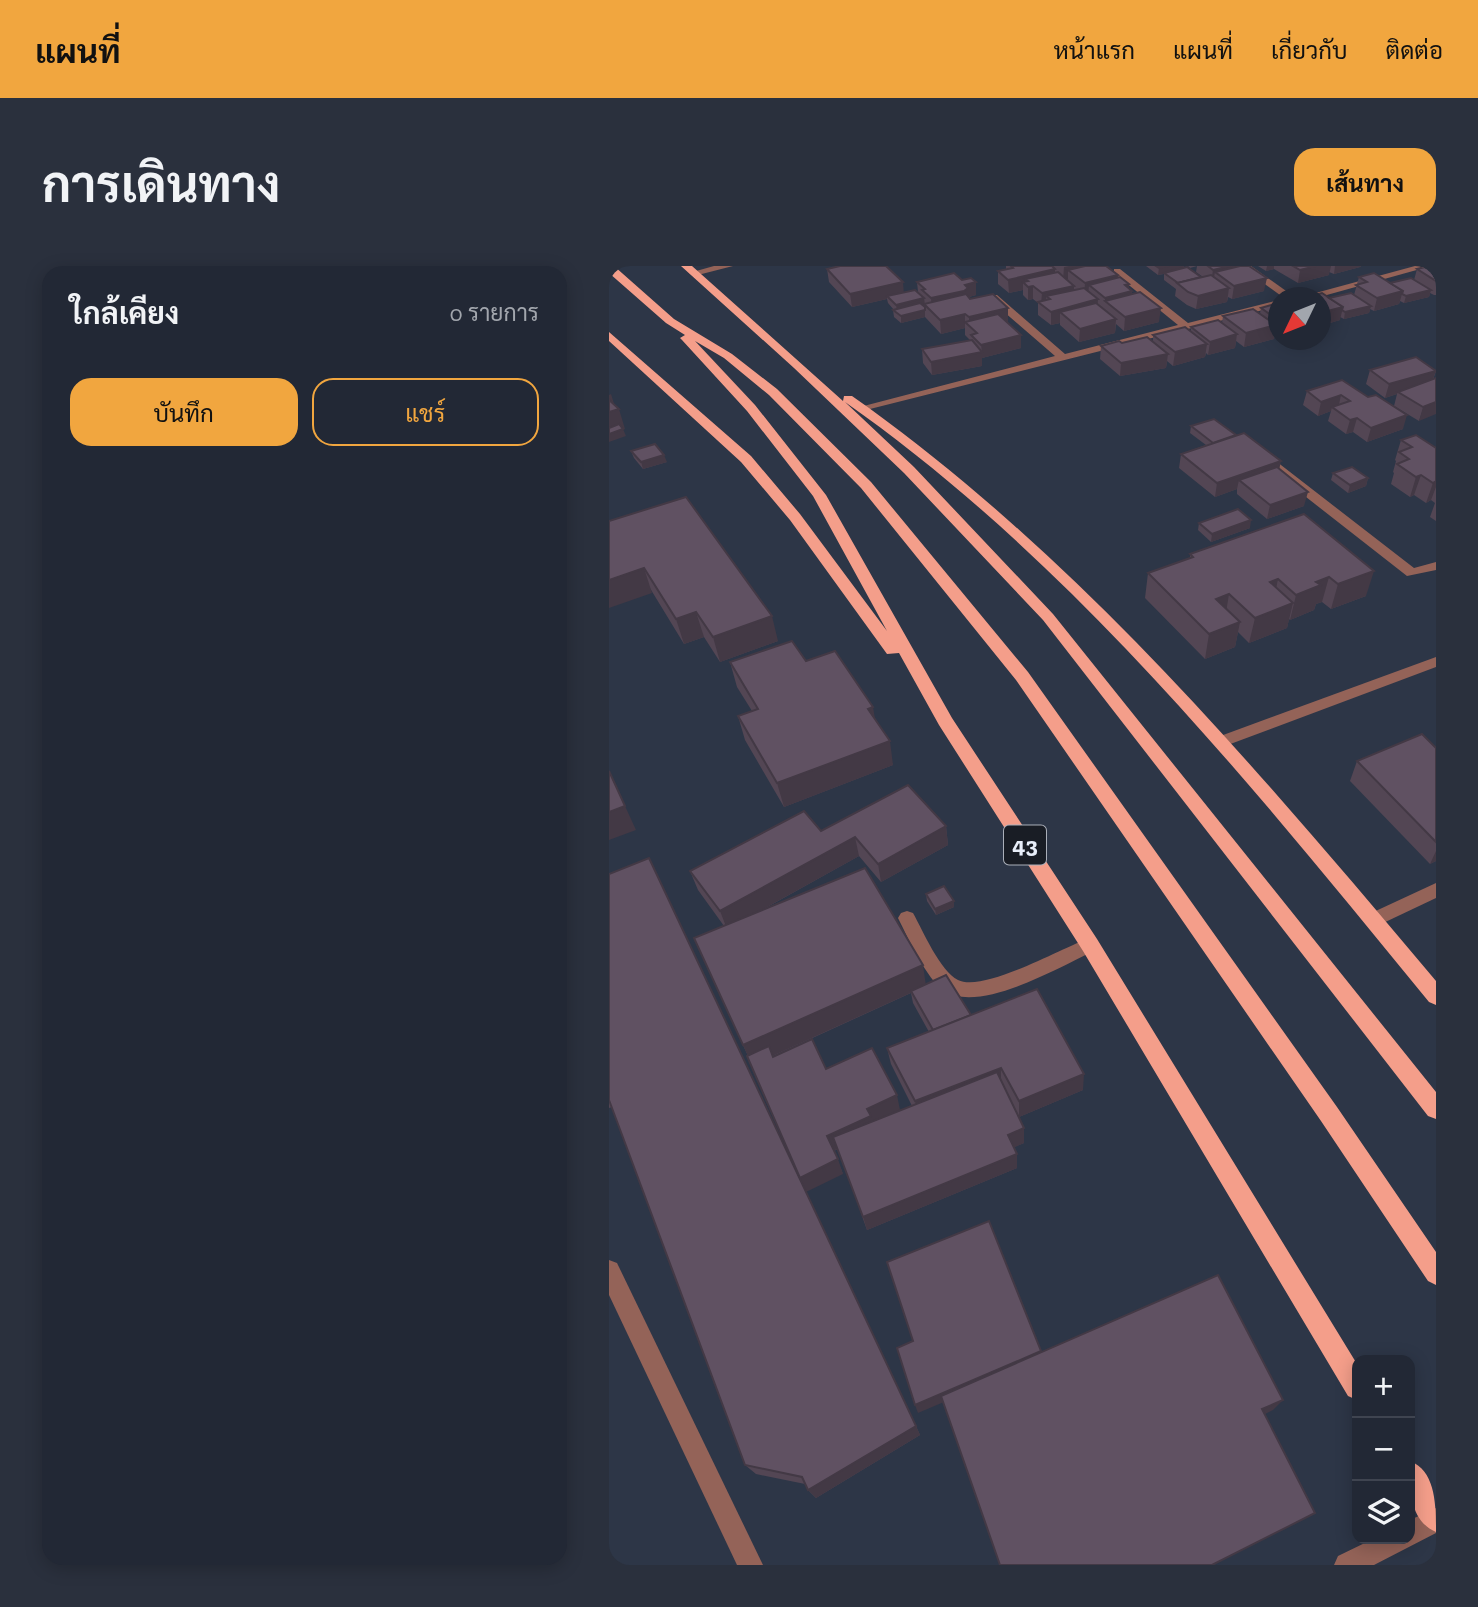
<!DOCTYPE html>
<html lang="th">
<head>
<meta charset="utf-8">
<style>
	body { margin:0; font-family:"Zilla Slab",Sarabun,serif; background:#2a303d; color:#f1f3f6 }
	.controls { position:absolute; right:21px; bottom:21px; display:grid; overflow:hidden; border-radius:14px; box-shadow:0 4px 18px #0003 }
	.controls button { width:63px; height:63px; display:grid; place-items:center; padding:0; border:0; border-bottom:2px solid #3f4450; background:#222835; color:#f1f3f6; font:35px sans-serif }
	.compass { position:absolute; left:659px; top:21px; width:63px; height:63px; border-radius:50%; background:#222835; box-shadow:0 4px 18px #0003; rotate:227deg }
	.list { margin:0; padding:0; list-style:none }
	h2 { display:flex; justify-content:space-between; align-items:center; height:91px; margin:0; padding:0 28px; font-size:30px }
	h2 small { font-size:23px; font-weight:400; color:#a2a6ad }
	.actions { display:flex; gap:14px; padding:21px 28px }
	.actions a { flex:1; padding:16px 0; border:2px solid #f1a63f; border-radius:21px; text-align:center; font-size:24px; color:#f1a63f }
	.actions .main { background:#f1a63f; color:#111 }
	.icon { flex:none; width:38px; height:38px; fill:none; stroke:currentColor; stroke-width:2; stroke-linecap:round; stroke-linejoin:round }
	.map { position:relative; flex:none; width:827px; height:1299px; overflow:hidden; border-radius:21px }
	header { display:flex; align-items:center; gap:42px; box-sizing:border-box; height:98px; padding:0 35px; background:#f1a63f; color:#111 }
	header strong { font-size:33px }
	nav { display:flex; gap:38px; margin-inline-start:auto; font-size:24px }
	.intro { display:flex; align-items:center; justify-content:space-between; box-sizing:border-box; height:168px; padding:0 42px }
	h1 { margin:0; font-size:49px }
	.button { padding:18px 32px; border-radius:21px; background:#f1a63f; color:#111; font-size:24px; font-weight:700 }
	main { display:flex; gap:42px; padding:0 42px }
	aside { flex:1; background:#222835; border-radius:21px; box-shadow:0 4px 18px #0003 }
	.map>svg:first-child { display:block }
	.lines { fill:none; stroke-linecap:round; stroke-linejoin:round }
	.service { fill:#946358; fill-rule:evenodd }
	.minor { fill:#946358; fill-rule:evenodd }
	.trunk { fill:#f49e8a; fill-rule:evenodd }
	.wall { fill:#534654; fill-rule:evenodd }
	.shaded-wall { fill:#433945 }
	.building { fill:#605162; stroke:#433945; stroke-width:2 }
	.labels { text-anchor:middle; stroke-width:5; stroke-linejoin:round; paint-order:stroke }
	.shield { fill:#191d25; stroke:#aaafb9; stroke-width:2 }
	.shield-label { font-size:23px; font-weight:bold; fill:#e8eef9 }
</style>
</head>
<body>
<header>
<strong>แผนที่</strong>
<nav><a>หน้าแรก</a><a>แผนที่</a><a>เกี่ยวกับ</a><a>ติดต่อ</a></nav>
</header>
<div class="intro"><h1>การเดินทาง</h1><a class="button">เส้นทาง</a></div>
<main>
<aside>
<h2>ใกล้เคียง<small>0 รายการ</small></h2>
<ul class="list">
</ul>
<div class="actions"><a class="main">บันทึก</a><a>แชร์</a></div>
</aside>
<div class="map">
<svg width="827" height="1299" viewBox="0 0 827 1299">
	<rect width="100%" height="100%" fill="#2d3647"/>
	<g class="lines">
		<g class="service">
			<path d="M298,645L304,647C314,665 331,705 349,714C375,727 454,681 481,672L487,674L490,679L487,684C452,700 372,748 335,725C317,712 299,672 289,652L292,647Z"/>
			<path d="M0,994L8,997L154,1299H128L0,1029Z"/>
			<path d="M827,1242V1267L765,1299H725L729,1290L764,1273H801V1254Z"/>
		</g>
		<g class="minor">
			<path d="M105,0H124L85,10L80,7Z"/>
			<path d="M631,0H642L687,32H675Z"/>
			<path d="M806,0H822L707,32H688Z"/>
			<path d="M505,3H511L579,57L670,34V40L253,145L247,142L446,90L380,33V29H388L456,88L569,59L505,7Z"/>
			<path d="M651,189H659L805,302L827,296V304L798,310L651,195Z"/>
			<path d="M827,391V401L616,480L611,481L603,476L606,472Z"/>
			<path d="M827,617V632L770,659H758L755,654L758,649Z"/>
		</g>
		<g class="trunk">
			<path d="M0,0H5L65,53L123,88L168,123L262,216L419,406L728,841L827,986V1019L819,1015L712,855L407,414L252,222L160,129L115,92L86,75L146,139L217,229L343,452L488,673L748,1098V1134L739,1130L474,685L330,459L290,387L278,388L181,254L132,196L0,75V66L142,190L191,248L278,365L204,230L138,145L73,74L71,72L76,69L57,57L0,7Z"/>
			<path d="M72,0H83L234,135L235,130H243L260,142C479,301 654,510 827,715V739L820,736C644,521 465,297 236,136L305,201L444,348L827,826V853L819,850L434,354L295,207L185,102Z"/>
			<path d="M801,1195C827,1205 827,1240 827,1266C799,1254 801,1220 801,1195Z"/>
		</g>
	</g>
	<g class="wall">
		<path d="M397,0H497L509,9V11L520,18V22L523,25V28L550,56L515,65L507,58L506,67L470,76L451,59V57L442,59L429,49V37L424,33L419,34L414,29V24L400,27L389,18V5L397,3Z"/>
		<path d="M537,0H575L574,2L592,11H594L587,6L588,0L581,2L579,0H621L655,25L623,33L619,31L618,36L587,43L578,39L566,30L567,23L555,14V8L549,9Z"/>
		<path d="M649,0H752L751,1L725,8L720,6V9L689,17L665,3L657,5Z"/>
		<path d="M827,0V29H825L821,27L820,31L795,37L791,35L790,38L765,45L761,43L760,47L735,53L731,51V54L711,60V32H720L745,29L750,11L781,17L805,14L808,3Z"/>
		<path d="M218,3L294,26H309L308,16L367,29L360,31L399,56H398L412,82L373,92V100L323,109L314,97L313,83L361,74L356,69V62L332,68L316,51L292,57L285,51L284,44H285L279,37L278,33L243,41L220,16Z"/>
		<path d="M669,37V69L666,67L665,73L635,81L627,75L626,82L599,89L597,87L596,91L564,100L558,95L557,102L511,110L491,93L492,80L544,75V69L582,65V61L613,57L614,50L651,47L652,42Z"/>
		<path d="M761,104L827,105L810,155L785,140L788,128L776,132L757,118Z"/>
		<path d="M733,114L794,163L758,176L744,166L737,168L719,155L722,145L709,150L694,139L698,125Z"/>
		<path d="M582,160L670,203L695,240L658,253L628,228V223L606,231L570,202L572,188L597,179L581,167Z"/>
		<path d="M792,174L827,182V255L821,251L826,237L822,234L817,237L805,229L801,231L782,218L785,207L784,206L787,195L786,194Z"/>
		<path d="M22,185L58,196L34,203L25,192Z"/>
		<path d="M724,207L759,212L757,220L739,227L722,214Z"/>
		<path d="M695,248L757,330L722,343L713,336L707,338L705,344L681,354L680,353L678,362L640,377L629,366L626,381L596,393L536,332L539,307L581,292V288Z"/>
		<path d="M0,255L169,375L111,396L95,371L75,378Z"/>
		<path d="M590,257L641,262L602,276L589,264Z"/>
		<path d="M197,395L266,453L284,499L175,541L136,474L129,450L143,445L128,421L121,396Z"/>
		<path d="M827,482V595L821,598L741,515L748,495Z"/>
		<path d="M337,560L339,579L272,616L250,590L151,645L316,718L474,824L410,851L402,835L415,862V877L405,881L408,902L258,964L229,883L225,885L234,908L139,790L85,672L115,660L89,624L81,605L212,565ZM302,727L304,737L320,766L278,782L282,798L303,840L291,844L217,803L164,790Z"/>
		<path d="M0,608L307,1160L311,1169L207,1232L199,1224L196,1218L147,1208L136,1199L3,841L0,842Z"/>
		<path d="M317,628L345,641L327,649L318,635Z"/>
	</g>
	<g class="shaded-wall">
		<path d="M460,0H486L459,4V13L454,14L455,1Z"/>
		<path d="M560,0H575L574,3L549,9L550,2Z"/>
		<path d="M621,0H639L606,6L604,17H602L604,4Z"/>
		<path d="M658,0H665V3L657,5Z"/>
		<path d="M707,0H722L720,9L689,17L691,4Z"/>
		<path d="M726,0H752L751,1L725,8Z"/>
		<path d="M446,3V16L424,20V33L419,34V15L416,13V18L414,16V24L400,27L399,14Z"/>
		<path d="M509,9L508,22L480,19L479,30L475,31L476,17Z"/>
		<path d="M658,12L655,25L623,33L625,20Z"/>
		<path d="M294,16L295,29L278,30V33L243,41L241,28Z"/>
		<path d="M367,16V29L360,31L323,46L322,32L356,19Z"/>
		<path d="M520,18V25H523L522,38L496,35V32L516,19Z"/>
		<path d="M465,20V33L437,30V39L432,38L433,27Z"/>
		<path d="M620,22L618,36L587,43L589,30Z"/>
		<path d="M822,24L820,31L795,37L797,30Z"/>
		<path d="M794,25L790,38L765,45L768,32Z"/>
		<path d="M315,32L316,39L288,46L287,39Z"/>
		<path d="M489,33L488,47L451,46V57L442,59V46Z"/>
		<path d="M762,40L760,47L735,53L736,46Z"/>
		<path d="M734,41L731,54L711,60V47Z"/>
		<path d="M399,42V56L364,64L360,60V51Z"/>
		<path d="M552,42L550,56L515,65L516,51Z"/>
		<path d="M316,44V51L292,57V50Z"/>
		<path d="M356,48V62L332,68L331,54Z"/>
		<path d="M507,53L506,67L470,76L471,63Z"/>
		<path d="M667,59L665,73L635,81L637,67Z"/>
		<path d="M628,68L626,82L599,89L601,76Z"/>
		<path d="M412,69V82L373,92V100L323,109L322,96L373,86L372,79Z"/>
		<path d="M598,78L596,91L564,100L566,86Z"/>
		<path d="M559,88L557,102L511,110L512,97Z"/>
		<path d="M827,105L822,118L789,126L788,128L776,132L780,118Z"/>
		<path d="M2,128L7,144L10,143L16,163H14L17,170L0,176V129Z"/>
		<path d="M732,129L729,143L723,141L722,145L709,150L712,136Z"/>
		<path d="M827,136V148L810,155L814,141Z"/>
		<path d="M798,149L794,163L758,176L762,162Z"/>
		<path d="M748,152L744,166L737,168L741,154Z"/>
		<path d="M55,189L58,196L34,203L32,196Z"/>
		<path d="M672,195L669,209L630,214L628,223L606,231L608,217Z"/>
		<path d="M812,209L805,229L801,231L807,211Z"/>
		<path d="M759,212L757,220L739,227L741,219Z"/>
		<path d="M827,215V221L822,234L817,237L824,217Z"/>
		<path d="M699,226L695,240L658,253L661,239Z"/>
		<path d="M642,254L641,262L602,276L603,268Z"/>
		<path d="M35,302L43,327L0,342V314Z"/>
		<path d="M765,305L757,330L722,343L729,318Z"/>
		<path d="M720,311L713,336L707,338L705,344L681,354L687,329L707,316Z"/>
		<path d="M669,313L664,338L661,316Z"/>
		<path d="M620,328L616,353L607,333Z"/>
		<path d="M684,337L678,362L640,377L646,352Z"/>
		<path d="M87,346L95,371L75,378L67,353Z"/>
		<path d="M163,350L169,375L111,396L104,371Z"/>
		<path d="M631,356L626,381L596,393L600,368Z"/>
		<path d="M264,441L268,465L259,443Z"/>
		<path d="M281,475L284,499L175,541L168,517Z"/>
		<path d="M0,505L27,564L0,574Z"/>
		<path d="M337,560L339,579L272,616L269,598Z"/>
		<path d="M246,571L250,590L118,663L111,645Z"/>
		<path d="M827,585V595L821,598Z"/>
		<path d="M345,635V641L327,649L326,643Z"/>
		<path d="M314,699L317,720L143,799L134,779Z"/>
		<path d="M392,802V818L309,850L306,835Z"/>
		<path d="M475,808L474,824L410,851V835Z"/>
		<path d="M288,829L291,844L266,865L224,885L218,870L258,843Z"/>
		<path d="M415,862V877L399,884V869Z"/>
		<path d="M408,888V902L258,964L254,951Z"/>
		<path d="M229,893L234,908L197,926L191,912Z"/>
		<path d="M432,1085L431,1095L309,1147L306,1139Z"/>
		<path d="M674,1134L664,1144L644,1154L653,1143Z"/>
		<path d="M307,1160L311,1169L207,1232L199,1224Z"/>
	</g>
	<g class="building">
		<path d="M231,0H277L294,16L241,28L218,3Z"/>
		<path d="M402,0H443L446,3L399,14L389,5L404,2Z"/>
		<path d="M476,0H497L509,9L476,17L459,4Z"/>
		<path d="M547,0H560L550,2Z"/>
		<path d="M599,0H621L604,4Z"/>
		<path d="M631,0H640L658,12L625,20L606,6Z"/>
		<path d="M684,0H707L691,4Z"/>
		<path d="M820,0H827V15L808,3Z"/>
		<path d="M578,1L592,11L569,17L555,7Z"/>
		<path d="M449,6L465,20L433,27L424,20L419,21L414,16L419,15L416,13Z"/>
		<path d="M345,7L353,14L362,12L367,16L356,19L359,22L355,25L322,32L313,24L316,23L308,16Z"/>
		<path d="M765,7L794,25L768,32L747,19L758,16L750,11Z"/>
		<path d="M602,9L620,22L589,30L579,26L568,17Z"/>
		<path d="M511,11L520,18L516,19L523,25L496,32L480,19Z"/>
		<path d="M802,12L822,24L797,30L793,28L794,25L781,17Z"/>
		<path d="M475,22L489,33L442,46L429,36L441,33L437,30Z"/>
		<path d="M306,24L315,32L287,39L278,30Z"/>
		<path d="M531,26L552,42L516,51L496,35Z"/>
		<path d="M713,27L734,41L711,47V32H697Z"/>
		<path d="M742,27L762,40L736,46L733,44L734,41L720,32Z"/>
		<path d="M357,28L361,33L384,28L399,42L360,51L356,48L331,54L315,38Z"/>
		<path d="M311,37L316,41V44L292,50L284,44Z"/>
		<path d="M487,37L507,53L471,63L451,46Z"/>
		<path d="M669,37V54L652,42Z"/>
		<path d="M644,43L667,59L637,67L614,50Z"/>
		<path d="M389,48L412,69L372,79L362,69L368,67L356,56Z"/>
		<path d="M609,54L628,68L601,76L582,61Z"/>
		<path d="M576,61L598,78L566,86L544,69Z"/>
		<path d="M538,71L559,88L512,97L492,80L510,75L513,77Z"/>
		<path d="M363,74L373,86L322,96L313,83Z"/>
		<path d="M807,91L827,105L780,118L761,104Z"/>
		<path d="M827,112V136L814,141L789,126Z"/>
		<path d="M733,114L759,131L767,129L798,149L762,162L748,152L741,154L723,141L741,135L732,129L712,136L698,125Z"/>
		<path d="M0,134L10,143L0,146Z"/>
		<path d="M605,153L627,169L604,177L582,160Z"/>
		<path d="M10,158L14,163L0,168V162Z"/>
		<path d="M635,167L672,195L608,217L572,188Z"/>
		<path d="M807,169L827,182V215L824,217L812,209L807,211L788,198L800,193L790,186L803,181L792,174Z"/>
		<path d="M46,178L55,189L32,196L22,185Z"/>
		<path d="M668,201L699,226L661,239L630,214Z"/>
		<path d="M743,201L759,212L741,219L724,207Z"/>
		<path d="M77,231L163,350L104,371L87,346L67,353L35,302L0,314V255Z"/>
		<path d="M629,243L642,254L603,268L590,257Z"/>
		<path d="M695,248L765,305L729,318L720,311L707,316L712,319L687,329L669,313L661,316L684,337L646,352L620,328L607,333L631,356L600,368L539,307L584,291L581,288Z"/>
		<path d="M183,375L197,395L226,385L264,441L259,443L281,475L168,517L129,450L149,443L121,396Z"/>
		<path d="M813,468L827,482V576L748,495Z"/>
		<path d="M0,505L16,540L0,546Z"/>
		<path d="M299,519L337,560L269,598L246,571L111,645L81,605L195,545L212,565Z"/>
		<path d="M40,592L307,1160L199,1224L193,1211L136,1199L0,834V608Z"/>
		<path d="M256,602L314,699L134,779L85,672Z"/>
		<path d="M335,620L345,635L326,643L317,628Z"/>
		<path d="M337,709L362,749L324,764L302,725Z"/>
		<path d="M428,723L475,808L410,835L392,802L306,835L278,782Z"/>
		<path d="M203,773L217,803L263,782L288,829L258,843L262,850L218,870L229,893L191,912L138,790L160,780L164,791Z"/>
		<path d="M388,806L415,862L399,869L408,888L254,951L224,871Z"/>
		<path d="M380,955L432,1085L306,1139L288,1082L304,1075L278,996Z"/>
		<path d="M609,1009L674,1134L653,1143L706,1247L603,1299H391L332,1130Z"/>
	</g>
	<g class="labels">
		<rect class="shield" x="395" y="559.5" width="42" height="39" rx="5"/>
		<g class="shield-label">
			<text x="416" y="587">43</text>
		</g>
	</g>
</svg>
<div class="controls">
<button>+</button>
<button>−</button>
<button><svg class="icon" aria-label="layers" viewBox="0 0 24 24"><path d="M12 4l9 5-9 5-9-5zM3 14l9 5 9-5"/></svg></button>
</div>
<svg class="compass" viewBox="-18 -18 36 36"><path d="M0-13l5 13h-10z" fill="#e53935"/><path d="M0 13l5-13h-10z" fill="#a2a6ad"/></svg>
</div>
</main>
</body>
</html>
